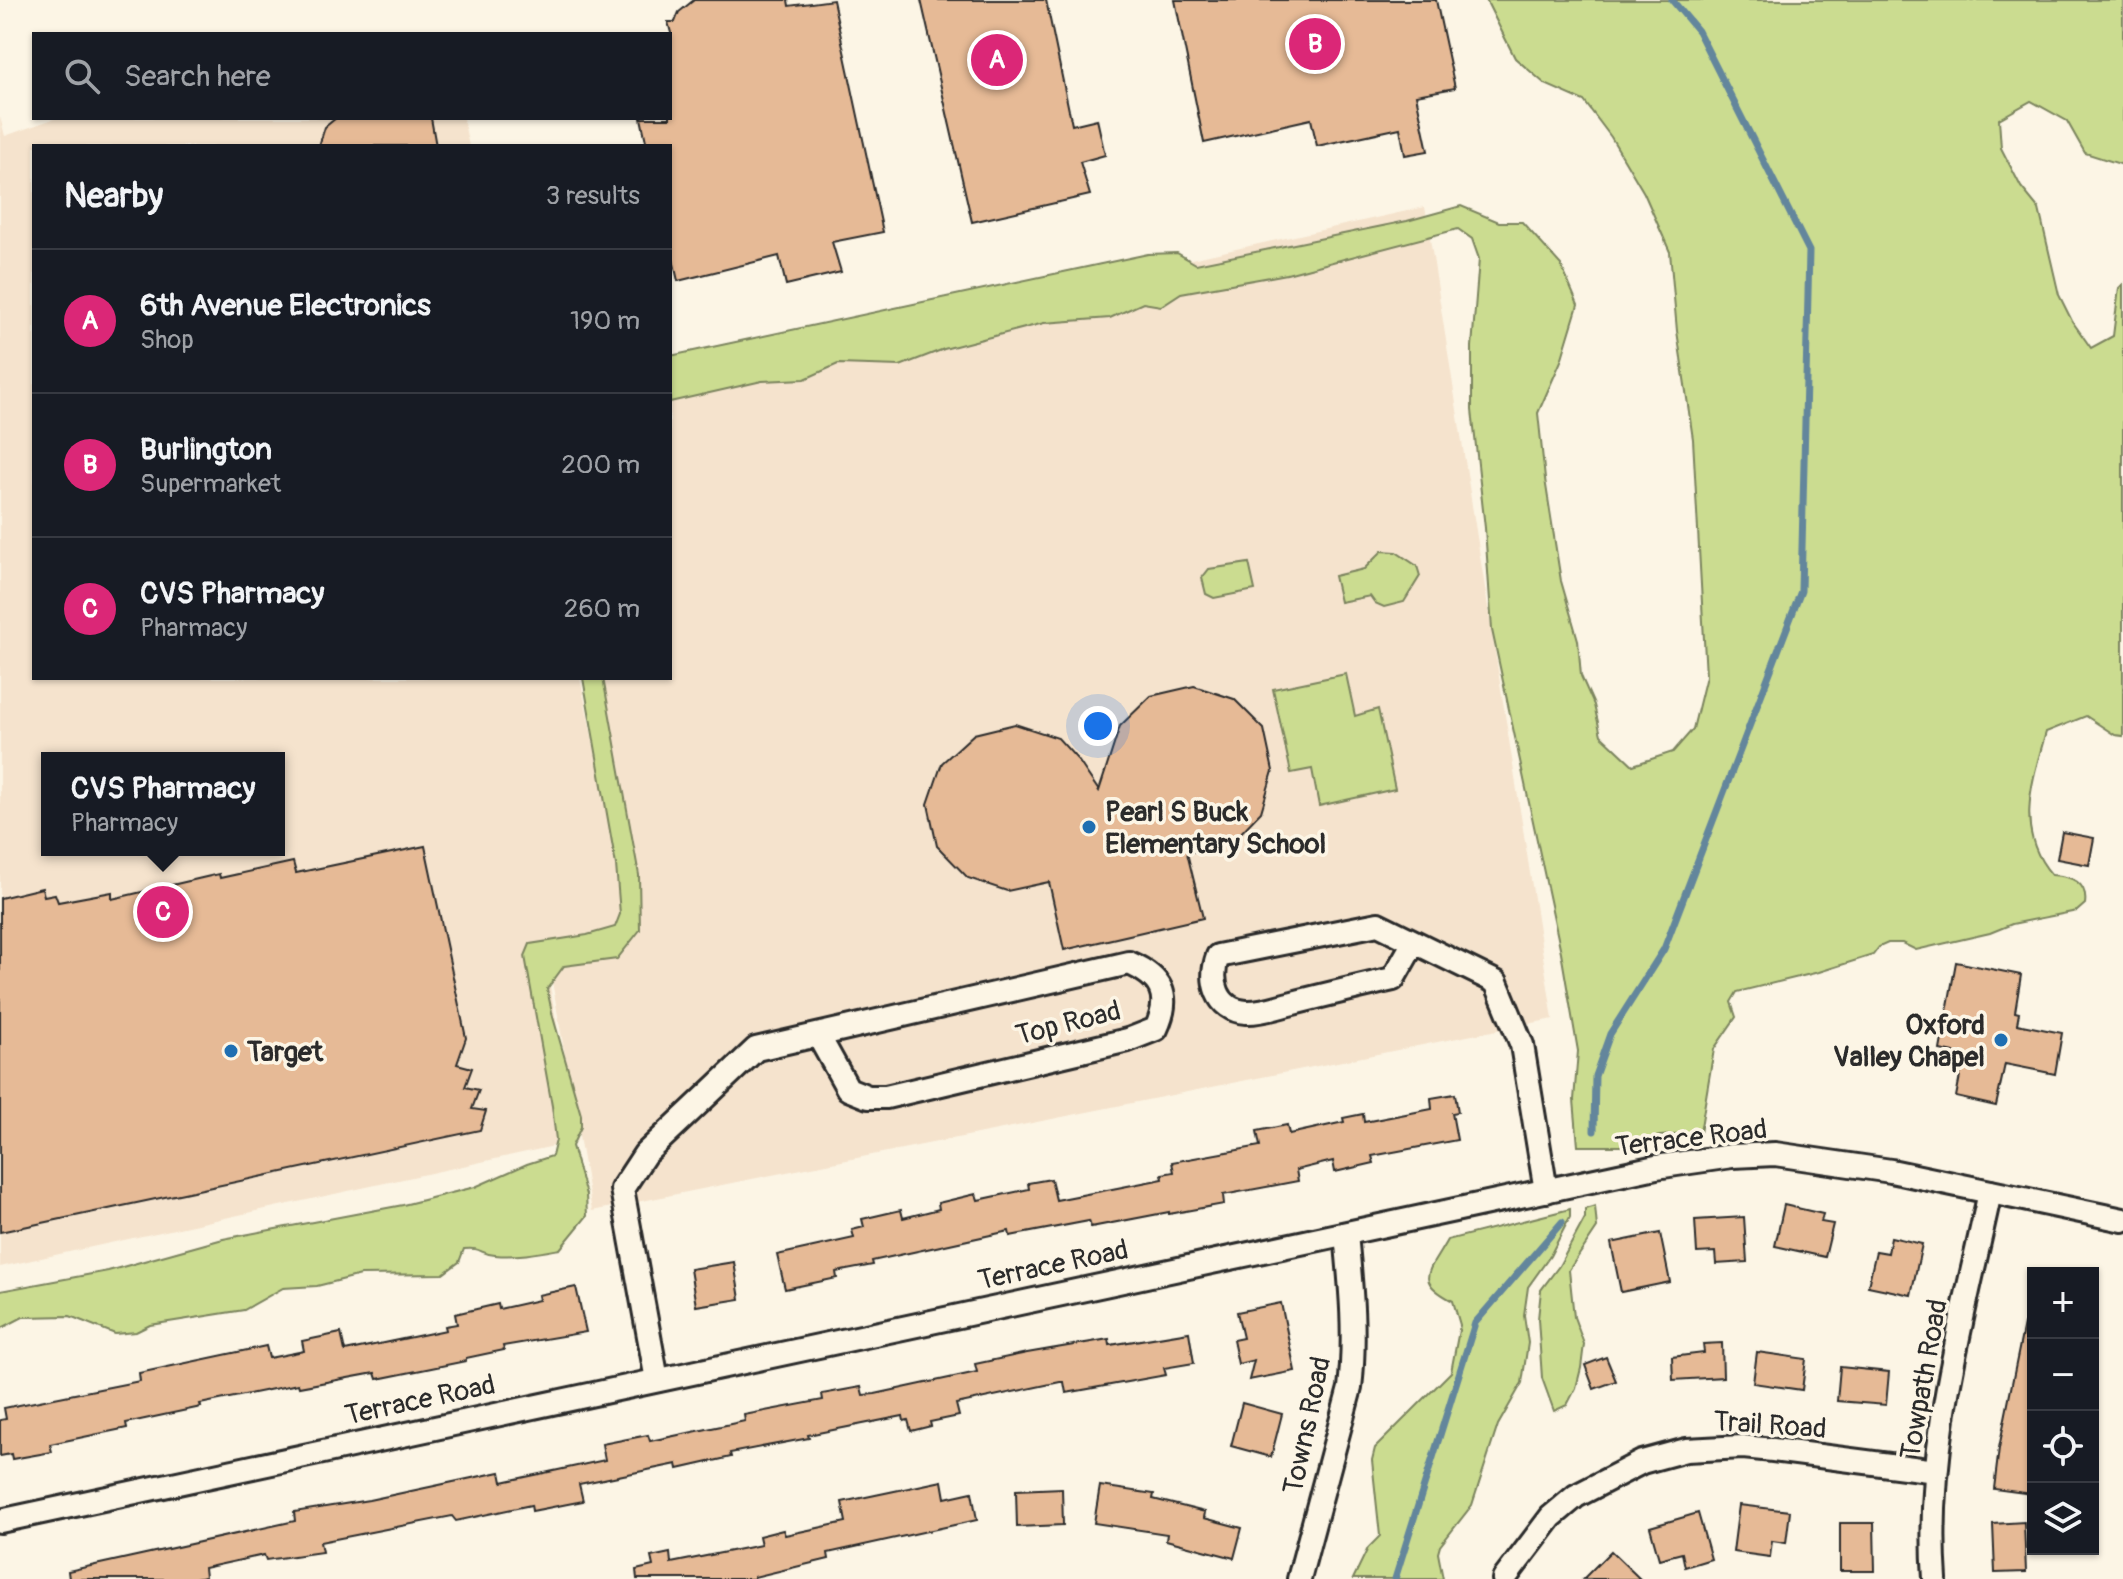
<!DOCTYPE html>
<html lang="en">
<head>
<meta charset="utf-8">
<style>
	body { margin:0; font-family:Pangolin,sans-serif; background:#20242c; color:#f1f3f6 }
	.controls { position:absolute; right:24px; bottom:24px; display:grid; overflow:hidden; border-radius:0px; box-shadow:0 2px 6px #0004 }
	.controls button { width:72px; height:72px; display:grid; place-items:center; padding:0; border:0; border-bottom:2px solid #363941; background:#171b24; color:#f1f3f6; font:40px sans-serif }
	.you { position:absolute; left:1098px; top:726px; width:28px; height:28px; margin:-20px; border:6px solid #fff; border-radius:50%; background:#1a73e8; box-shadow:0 0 0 12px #1a73e833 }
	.badge { display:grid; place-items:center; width:52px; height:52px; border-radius:50%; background:#db2777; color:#fff; font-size:26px; font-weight:700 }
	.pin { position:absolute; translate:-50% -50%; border:4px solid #fff; box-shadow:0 2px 8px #0006 }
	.popup { position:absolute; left:41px; top:752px; width:244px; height:104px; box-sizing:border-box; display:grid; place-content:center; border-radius:0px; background:#171b24; filter:drop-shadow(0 2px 6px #0005); font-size:26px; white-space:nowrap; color:#9ea1a6 }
	.popup b { font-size:30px; color:#f1f3f6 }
	.popup::after { content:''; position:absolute; left:50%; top:100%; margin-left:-16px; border:16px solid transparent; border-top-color:#171b24 }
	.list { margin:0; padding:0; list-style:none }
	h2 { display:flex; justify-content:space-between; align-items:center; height:104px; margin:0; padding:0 32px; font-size:34px }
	h2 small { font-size:26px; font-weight:400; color:#9ea1a6 }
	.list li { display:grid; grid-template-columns:52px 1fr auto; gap:24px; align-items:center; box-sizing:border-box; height:144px; padding:0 32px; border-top:2px solid #363941 }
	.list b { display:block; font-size:30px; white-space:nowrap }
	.list p { margin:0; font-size:26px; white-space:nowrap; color:#9ea1a6 }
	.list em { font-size:26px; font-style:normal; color:#9ea1a6 }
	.icon { flex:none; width:44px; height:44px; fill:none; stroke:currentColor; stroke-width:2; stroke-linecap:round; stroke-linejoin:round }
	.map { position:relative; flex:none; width:2123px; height:1579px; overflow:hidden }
	.search { position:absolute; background:#171b24; box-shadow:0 2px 6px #0004; left:32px; top:32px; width:640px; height:88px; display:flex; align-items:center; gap:20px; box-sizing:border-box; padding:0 28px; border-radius:0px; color:#9ea1a6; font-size:30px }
	.panel { position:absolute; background:#171b24; box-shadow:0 2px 6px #0004; left:32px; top:144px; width:640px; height:536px; border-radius:0px }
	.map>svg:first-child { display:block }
	.built { fill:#f5e3cd; fill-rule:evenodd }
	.green { fill:#cbdc90; stroke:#7b845e; stroke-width:2 }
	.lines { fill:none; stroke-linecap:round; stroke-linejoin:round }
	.stream { stroke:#63869c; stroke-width:7 }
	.building { fill:#e6ba96; stroke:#2b2b2b; stroke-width:2 }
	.street-casing { stroke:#2b2b2b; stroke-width:28 }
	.street { stroke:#fcf5e5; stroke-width:22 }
	.poi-dot { fill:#1f6fb2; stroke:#fcf5e5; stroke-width:3 }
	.labels { text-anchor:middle; stroke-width:7; stroke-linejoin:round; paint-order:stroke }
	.poi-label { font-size:28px; font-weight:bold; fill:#2b2b2b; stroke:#fcf5e5; text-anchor:start }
	.street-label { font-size:28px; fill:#2b2b2b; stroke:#fcf5e5 }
</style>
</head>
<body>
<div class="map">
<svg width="2123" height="1579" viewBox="0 0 2123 1579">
	<rect width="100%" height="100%" fill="#fcf5e5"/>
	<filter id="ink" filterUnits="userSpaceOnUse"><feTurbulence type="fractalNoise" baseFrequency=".0125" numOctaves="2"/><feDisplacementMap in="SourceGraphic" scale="16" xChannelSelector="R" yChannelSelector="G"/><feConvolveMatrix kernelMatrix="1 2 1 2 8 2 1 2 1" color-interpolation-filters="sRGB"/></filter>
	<g filter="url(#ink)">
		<g class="built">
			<path d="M0,117L5,136L56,118H463L469,146H34V678H580L633,936L545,957L577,1141L0,1267ZM47,758H279V850H47Z"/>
			<path d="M1425,207L1553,1019L592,1211L548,958L635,937L594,678H670V375Z"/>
		</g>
		<g class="green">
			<path d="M1486,0H2123V165L2085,153L2067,121L2031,101L1999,119L2001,148L2021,187L2039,209L2059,295L2072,321L2091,348L2113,336L2119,288L2123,284V736L2115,735L2086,716L2046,732C2032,782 2014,832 2052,875C2071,876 2088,882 2085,904L2077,911L2012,924L1990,933L1916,950L1902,943H1888L1879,947L1873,955L1819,972L1737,992L1731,1002L1736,1017L1714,1049L1700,1133L1660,1136L1624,1146H1578L1574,1100L1578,1051L1561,952L1492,630L1485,528L1472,410V347L1479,259L1472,239L1458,229L1287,274L1181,293L1161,306L1143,303L1110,318L1044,323L944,349L900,366L838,364L805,379L762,381L670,402V356L1148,254L1177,253L1196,264L1407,221L1461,206L1499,222H1522L1561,265L1578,305L1561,361L1538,413L1545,479L1561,581L1578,640L1581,676L1594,705L1601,735L1633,765L1673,752L1693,729L1706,676L1693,439L1677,331L1670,252L1644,193L1611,137L1584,101L1545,84L1515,58Z"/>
			<path d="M1382,551L1396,552L1417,566L1420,576L1404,602L1384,607L1375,603L1370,596L1340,602L1334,576L1364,569Z"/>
			<path d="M1249,563L1255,590L1214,598L1206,594L1202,578L1209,569Z"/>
			<path d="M1346,674L1355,716L1378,709L1395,789L1319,806L1312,769L1291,773L1273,689Z"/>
			<path d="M583,678H603L639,875L640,930L617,959L564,966L547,989L553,1017L581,1115V1127L572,1146L586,1195L587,1216L560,1249C538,1253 518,1257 495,1255C480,1254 482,1247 464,1249L459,1262L443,1274L361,1275L317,1286L283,1288L244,1310L150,1325L136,1332L115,1334L70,1316L23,1317L0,1329V1291L108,1271L223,1239L403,1205L475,1187L527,1164L552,1156L556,1140L552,1106L525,956L530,944L587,935L615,927L620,914L616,865Z"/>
			<path d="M1595,1206L1597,1228L1569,1270L1574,1317L1584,1344L1581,1368L1576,1388L1567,1405L1554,1411L1542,1378L1538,1319L1541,1290L1559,1266L1585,1218V1209Z"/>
			<path d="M1570,1209V1217L1550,1256L1528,1287L1524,1315L1528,1343L1522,1383L1498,1425L1472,1505L1440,1546L1438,1553L1443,1579H1353L1368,1548L1380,1536L1372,1460L1375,1448L1451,1372L1460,1325L1453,1301C1413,1280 1429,1273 1447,1240Z"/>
		</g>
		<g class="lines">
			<g class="stream">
				<path d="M1594,1131L1595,1076L1610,1034L1664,949L1801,591L1809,251L1698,31L1672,0"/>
				<path d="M1395,1579L1475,1323L1562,1222"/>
			</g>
		</g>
		<g class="building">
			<path d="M694,0H788L789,6L833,0L883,232L832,242L841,272L786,285L779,256L678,281L670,246V146H647L641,118H670L671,33L668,22H675L679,12Z"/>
			<path d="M921,0H1046L1072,125L1097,119L1105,155L1080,162L1090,195L972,222Z"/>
			<path d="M1175,0H1436L1455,88L1416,95L1428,151L1405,155L1400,128L1317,146L1311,119L1204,143Z"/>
			<path d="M336,118H431L436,146H319L325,127Z"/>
			<path d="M1194,686L1234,699L1264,729L1273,771L1261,812L1231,843L1187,853L1203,918L1064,950L1049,882L1007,891L968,878L937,846L928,804L942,763L974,734L1015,724L1058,738L1078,760L1099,791L1120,726L1151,696Z"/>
			<path d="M2062,832L2094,838L2089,865L2057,859Z"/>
			<path d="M425,846L466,1038L457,1064L472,1068L465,1087L479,1090L472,1109L486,1111L480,1130L0,1232V898L42,888L44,896L55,894L58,902L112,892V899L219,874L220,878L293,862L296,873Z"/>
			<path d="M1956,962L2021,975L2015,1012L2019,1013L2017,1024L2062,1033L2055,1074L2005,1064L1996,1106L1956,1097L1964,1055L1940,1050Z"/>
			<path d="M1455,1094L1458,1112L1452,1113L1457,1140L1372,1156L1374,1163L1335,1172L1333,1161L1296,1170L1298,1181L1223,1195L1224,1204L1169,1214V1212L1091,1227L1089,1221L1010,1236L1009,1231L872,1261L873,1265L836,1272L837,1278L785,1289L777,1255L854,1238L852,1230L864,1227L862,1219L901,1210L903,1218L939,1209L938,1203L976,1194L978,1200L1029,1189L1028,1183L1051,1179L1056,1200L1163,1179L1162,1174L1174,1172L1172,1162L1260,1146L1257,1131L1287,1125L1289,1134L1344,1122L1343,1118L1363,1114L1364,1122L1432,1109L1431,1098Z"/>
			<path d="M1784,1205L1823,1214L1821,1222L1833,1224L1825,1257L1775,1246Z"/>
			<path d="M1744,1217L1747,1262L1716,1264L1715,1252L1697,1253L1695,1220Z"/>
			<path d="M1660,1233L1670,1282L1621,1292L1611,1243Z"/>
			<path d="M1891,1237L1922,1244L1911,1295L1868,1286L1876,1251L1888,1253Z"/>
			<path d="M734,1262L740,1299L696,1306L690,1269Z"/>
			<path d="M576,1287L586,1332L503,1346L504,1350L466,1358V1361L377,1379L375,1373L299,1387L298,1384L200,1404L201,1407L126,1423L127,1428L50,1444L52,1452L12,1459L11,1454L0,1456V1420L6,1419L4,1408L140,1381L139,1373L266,1346L269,1358L304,1351L302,1341L341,1333L345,1351L446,1330L445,1326L457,1324L455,1314L498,1304L499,1309L539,1300L538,1295Z"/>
			<path d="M1281,1303L1295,1371L1249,1380L1254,1360L1238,1364L1233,1340L1243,1338L1237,1312Z"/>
			<path d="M2024,1324L2033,1325V1494L1994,1489L1999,1448Z"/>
			<path d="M1189,1332L1194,1363L1164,1368L1166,1375L1066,1393L1064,1382H1060L956,1404L959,1416L930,1422L931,1426L911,1431L908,1420L904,1421L903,1416L808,1435L809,1438L730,1453L731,1457L678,1469L677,1464L579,1484L583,1501L532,1511L531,1505L456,1521L452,1516L320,1542L322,1552L266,1560L264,1555L204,1568L205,1577L195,1579H69L68,1571L295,1521L294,1512L369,1500L500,1472L502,1482L605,1460L602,1444L648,1435L650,1441L745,1421L744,1415L823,1400L822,1394L861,1387L863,1395L875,1394L977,1372L975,1364L1027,1353L1109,1339L1110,1345Z"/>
			<path d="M1722,1343L1723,1377L1673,1380L1672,1357L1704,1353L1703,1344Z"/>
			<path d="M1757,1352L1806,1359L1802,1390L1753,1383Z"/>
			<path d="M1606,1357L1616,1381L1594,1389L1585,1365Z"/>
			<path d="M1840,1367L1889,1372L1886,1405L1837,1401Z"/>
			<path d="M1242,1403L1282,1414L1271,1457L1231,1446Z"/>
			<path d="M942,1481L945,1498L972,1492L977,1520L828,1553L829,1559L754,1577V1579H637L636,1570L653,1566L651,1557L670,1553L671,1563L761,1545L759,1536L783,1530L785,1535L846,1522L842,1502Z"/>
			<path d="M1100,1486L1154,1494L1153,1499L1205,1512L1204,1518L1242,1528L1234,1558L1166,1540L1167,1534L1094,1523Z"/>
			<path d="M1062,1488L1063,1525L1017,1527L1016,1490Z"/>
			<path d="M1739,1505L1790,1511L1786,1543L1772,1541L1770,1557L1733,1552Z"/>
			<path d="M1698,1513L1711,1559L1685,1567L1682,1553L1659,1559L1650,1527Z"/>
			<path d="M2024,1522L2026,1572L1995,1573L1993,1524Z"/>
			<path d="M1840,1523H1874L1875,1571H1840Z"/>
			<path d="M1611,1551L1640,1579H1583Z"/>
		</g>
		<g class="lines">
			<defs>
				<g id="street">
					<path d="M1414,942L1393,979C1358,987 1324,995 1289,1004C1277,1007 1259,1013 1246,1012C1216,1010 1209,980 1218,956L1378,924L1496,982L1522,1045L1546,1191"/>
					<path d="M657,1380L622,1189L645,1154L756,1049L1129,963C1161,977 1172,995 1156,1029L1128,1040L886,1097H868L848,1089L818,1035"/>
					<path d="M0,1521L1656,1167L1732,1156L1775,1154L1891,1171L2123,1220"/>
					<path d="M1299,1579L1350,1388C1356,1336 1351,1286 1346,1234"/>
					<path d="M1504,1579L1551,1517L1576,1496L1642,1462L1686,1450L1743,1447L1773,1450L1936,1471"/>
					<path d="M1935,1579C1925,1448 1963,1319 1990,1192"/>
				</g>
			</defs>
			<use href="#street" class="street-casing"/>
			<use href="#street" class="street"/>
		</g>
	</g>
	<g class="poi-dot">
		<circle cx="1089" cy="827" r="8"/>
		<circle cx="2001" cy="1040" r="8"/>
		<circle cx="231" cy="1051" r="8"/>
	</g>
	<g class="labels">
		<g class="poi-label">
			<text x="1105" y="821">Pearl S Buck<tspan x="1105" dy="32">Elementary School</tspan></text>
			<text x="1985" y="1034" text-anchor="end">Oxford<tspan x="1985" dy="32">Valley Chapel</tspan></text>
			<text x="247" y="1061">Target</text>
		</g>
		<g class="street-label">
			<text transform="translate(1068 1022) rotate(-14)" y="10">Top Road</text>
			<text transform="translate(1691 1137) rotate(-7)" y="10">Terrace Road</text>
			<text transform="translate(1053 1264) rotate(-12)" y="10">Terrace Road</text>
			<text transform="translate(1923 1379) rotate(-80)" y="10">Towpath Road</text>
			<text transform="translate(420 1399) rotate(-12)" y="10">Terrace Road</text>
			<text transform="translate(1770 1424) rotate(4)" y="10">Trail Road</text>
			<text transform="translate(1306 1425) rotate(-78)" y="10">Towns Road</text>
		</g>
	</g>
</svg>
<div class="controls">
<button>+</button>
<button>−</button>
<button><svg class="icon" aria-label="locate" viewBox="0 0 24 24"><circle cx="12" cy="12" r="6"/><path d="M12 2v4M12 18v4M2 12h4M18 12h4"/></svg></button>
<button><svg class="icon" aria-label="layers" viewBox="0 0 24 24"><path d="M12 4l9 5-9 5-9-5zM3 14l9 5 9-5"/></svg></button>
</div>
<div class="you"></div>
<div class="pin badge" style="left:997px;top:60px">A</div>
<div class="pin badge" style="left:1315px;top:44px">B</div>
<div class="pin badge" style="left:163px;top:912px">C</div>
<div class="popup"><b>CVS Pharmacy</b>Pharmacy</div>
<div class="search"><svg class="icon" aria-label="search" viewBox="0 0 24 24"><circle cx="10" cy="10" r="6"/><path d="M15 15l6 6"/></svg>Search here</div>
<section class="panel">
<h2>Nearby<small>3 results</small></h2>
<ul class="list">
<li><span class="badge">A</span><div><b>6th Avenue Electronics</b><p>Shop</p></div><em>190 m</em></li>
<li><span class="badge">B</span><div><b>Burlington</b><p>Supermarket</p></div><em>200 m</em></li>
<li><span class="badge">C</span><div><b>CVS Pharmacy</b><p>Pharmacy</p></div><em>260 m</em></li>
</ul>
</section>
</div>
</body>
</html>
